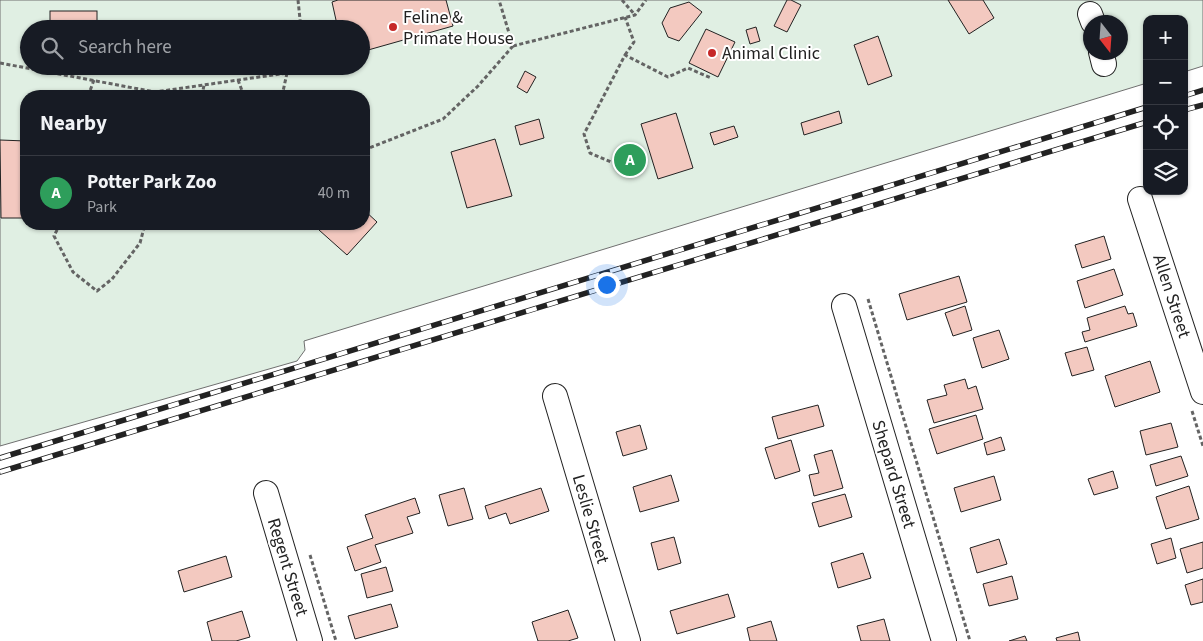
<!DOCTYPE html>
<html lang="en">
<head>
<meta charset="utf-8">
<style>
	body { margin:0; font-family:"Source Sans 3",sans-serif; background:#20242c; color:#f1f3f6 }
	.controls { position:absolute; right:15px; top:15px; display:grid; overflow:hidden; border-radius:10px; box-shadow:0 1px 4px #0004 }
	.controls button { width:45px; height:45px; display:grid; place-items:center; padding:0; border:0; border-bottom:1px solid #363941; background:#171b24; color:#f1f3f6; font:25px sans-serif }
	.compass { position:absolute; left:1083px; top:15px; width:45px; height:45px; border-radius:50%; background:#171b24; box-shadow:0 1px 4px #0004; rotate:163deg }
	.you { position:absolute; left:606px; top:284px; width:18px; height:18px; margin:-12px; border:4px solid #fff; border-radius:50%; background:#1a73e8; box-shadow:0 0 0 8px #1a73e833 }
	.badge { display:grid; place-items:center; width:32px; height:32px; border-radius:50%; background:#8c9099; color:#fff; font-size:16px; font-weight:700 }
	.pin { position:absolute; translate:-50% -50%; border:2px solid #fff; box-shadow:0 1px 5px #0006 }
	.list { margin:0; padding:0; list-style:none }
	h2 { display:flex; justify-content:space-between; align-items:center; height:65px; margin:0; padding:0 20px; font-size:21px }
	h2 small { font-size:16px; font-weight:400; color:#9ea1a6 }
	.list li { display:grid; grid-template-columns:32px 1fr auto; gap:15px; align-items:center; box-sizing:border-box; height:75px; padding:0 20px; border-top:1px solid #363941 }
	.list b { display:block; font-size:19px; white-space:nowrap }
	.list p { margin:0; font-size:16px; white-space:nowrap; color:#9ea1a6 }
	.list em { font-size:16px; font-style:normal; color:#9ea1a6 }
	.icon { flex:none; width:28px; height:28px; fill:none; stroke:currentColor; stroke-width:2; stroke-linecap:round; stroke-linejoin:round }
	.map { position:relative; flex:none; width:1203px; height:641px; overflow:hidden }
	.search { position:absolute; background:#171b24; box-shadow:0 1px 4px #0004; left:20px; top:20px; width:350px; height:55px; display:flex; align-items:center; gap:12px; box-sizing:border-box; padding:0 18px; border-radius:28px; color:#9ea1a6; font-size:19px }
	.panel { position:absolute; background:#171b24; box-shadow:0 1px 4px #0004; left:20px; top:90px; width:350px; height:140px; border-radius:20px }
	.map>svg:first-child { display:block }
	.green { fill:#e0efe3; stroke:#6f6f6f; fill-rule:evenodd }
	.building { fill:#f3c9c0; stroke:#222 }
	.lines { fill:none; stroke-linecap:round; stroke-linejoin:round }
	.minor-casing { stroke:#222; stroke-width:26 }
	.path { stroke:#646464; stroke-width:3; stroke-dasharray:4 2.5; stroke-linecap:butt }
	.minor { stroke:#fff; stroke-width:24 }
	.rail-casing { stroke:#222; stroke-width:5.5 }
	.rail { stroke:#fff; stroke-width:4; stroke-dasharray:11; stroke-linecap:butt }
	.poi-dot { fill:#c62828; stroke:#fff; stroke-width:2 }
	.labels { text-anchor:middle; stroke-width:4; stroke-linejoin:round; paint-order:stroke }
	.poi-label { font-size:18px; fill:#222; stroke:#fff; text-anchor:start }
	.street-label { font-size:18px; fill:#222; stroke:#fff }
</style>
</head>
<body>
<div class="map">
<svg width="1203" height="641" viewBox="0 0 1203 641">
	<rect width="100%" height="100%" fill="#fff"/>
	<path class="green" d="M0,0H1203V66L1184,72V19H1147V83L304,341L305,350L297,361L0,446ZM1090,22H1120V52H1090ZM29,29H361V66H29ZM26,96H364V224H26Z"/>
	<g class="building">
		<path d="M338,0H446L453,26L361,52V29H338L332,2Z"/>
		<path d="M787,0H791L801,5L787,32L774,26Z"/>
		<path d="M948,0H983L994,18L969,34Z"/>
		<path d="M689,2L702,12L679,41L668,37L662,23L670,8Z"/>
		<rect x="50" y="11" width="47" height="18"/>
		<path d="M756,27L760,41L750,44L746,30Z"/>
		<path d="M706,29L735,42L718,77L689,63Z"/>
		<path d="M878,36L892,76L868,85L854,45Z"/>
		<path d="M525,71L536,77L527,93L517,87Z"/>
		<path d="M839,111L842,123L804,135L801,123Z"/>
		<path d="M676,113L693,168L658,179L641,124Z"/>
		<path d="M539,119L544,138L520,145L515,126Z"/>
		<path d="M734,126L738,137L714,145L710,133Z"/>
		<path d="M495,139L512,196L467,208L451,152Z"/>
		<path d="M0,140L26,141V218H1Z"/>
		<path d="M364,210L377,222L347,255L319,230L318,224H364Z"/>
		<path d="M1104,236L1111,259L1082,268L1075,245Z"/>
		<path d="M1114,269L1123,295L1085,308L1077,281Z"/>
		<path d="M959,276L967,302L907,320L899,294Z"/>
		<path d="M965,306L972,330L953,336L945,313Z"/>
		<path d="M1125,306L1128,314L1133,313L1137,326L1085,342L1082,332L1090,330L1087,318Z"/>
		<path d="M999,330L1009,359L982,368L973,338Z"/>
		<path d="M1087,347L1094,370L1072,376L1065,353Z"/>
		<path d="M1150,361L1160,392L1115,407L1105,376Z"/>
		<path d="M965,379L968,389L976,386L983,409L934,423L927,400L947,395L944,385Z"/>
		<path d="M818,405L824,426L778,439L772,417Z"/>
		<path d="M976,415L983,439L937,454L929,429Z"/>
		<path d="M1171,423L1178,447L1146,455L1140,431Z"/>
		<path d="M640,425L647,449L623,456L616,432Z"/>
		<path d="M1001,437L1005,450L987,455L984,443Z"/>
		<path d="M791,440L800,471L775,479L765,448Z"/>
		<path d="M832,450L843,488L814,496L809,475L819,473L814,455Z"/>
		<path d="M1181,456L1188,476L1156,486L1150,465Z"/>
		<path d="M1113,471L1118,488L1094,495L1088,479Z"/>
		<path d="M671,475L679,501L640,512L633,487Z"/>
		<path d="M994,476L1001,500L961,512L954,488Z"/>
		<path d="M1189,486L1199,519L1166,529L1156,497Z"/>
		<path d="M464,488L473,519L448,526L439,495Z"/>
		<path d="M541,488L549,511L510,524L506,513L489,519L485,506Z"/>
		<path d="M845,494L852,517L819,527L812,503Z"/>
		<path d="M415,498L420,513L407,517L413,533L375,545L381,562L355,571L347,547L373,538L365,515Z"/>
		<path d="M674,537L681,563L658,570L651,543Z"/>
		<path d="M1171,538L1176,558L1157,564L1151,544Z"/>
		<path d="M999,539L1007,564L977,573L970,548Z"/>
		<path d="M1203,542V568L1187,573L1180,549Z"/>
		<path d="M863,553L871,578L838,588L831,563Z"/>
		<path d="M226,556L232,577L184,592L178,571Z"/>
		<path d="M386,567L393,591L367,598L361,574Z"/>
		<path d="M1012,576L1018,599L989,606L983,584Z"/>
		<path d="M1203,579V602L1191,605L1185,585Z"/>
		<path d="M728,594L735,617L677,634L670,611Z"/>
		<path d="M391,604L398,627L355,639L348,616Z"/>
		<path d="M568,610L578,638L568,641H538L532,622Z"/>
		<path d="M242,611L250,637L236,641H212L207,622Z"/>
		<path d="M884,619L890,641H861L857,626Z"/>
		<path d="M771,621L777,641H750L747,628Z"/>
		<path d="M1078,632L1080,641H1057L1056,638Z"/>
		<path d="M1025,636L1027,641H1009Z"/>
	</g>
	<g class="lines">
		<defs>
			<g id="minor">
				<path d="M1090,14L1093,22"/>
				<path d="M1101,52L1104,64"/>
				<path d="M1140,199L1203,392"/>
				<path d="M844,306L944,641"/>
				<path d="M555,396L628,641"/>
				<path d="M266,493L310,641"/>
			</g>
		</defs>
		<use href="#minor" class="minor-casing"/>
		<g class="path">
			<path d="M298,0L301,29"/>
			<path d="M622,0L635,15"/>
			<path d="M513,46L635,15L646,0"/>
			<path d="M625,55L634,42L625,17"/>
			<path d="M0,63L155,92L287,73L290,66"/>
			<path d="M238,80L244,96"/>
			<path d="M88,96L94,80"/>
			<path d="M202,96L204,85"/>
			<path d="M282,96L287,73"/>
			<path d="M364,150L443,119L478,86L513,46L499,0"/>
			<path d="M642,155L611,162L590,153L584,134L625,55L668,77L688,68L711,78"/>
			<path d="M60,224L54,236L73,272L97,291L112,279L140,243L145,224"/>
			<path d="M868,299L970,641"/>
			<path d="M1192,411L1203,446"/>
			<path d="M310,555L336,641"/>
		</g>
		<use href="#minor" class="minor"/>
		<defs>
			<g id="rail">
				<path d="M1184,96L1203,90"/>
				<path d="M1184,110L1203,105"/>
				<path d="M0,458L1147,107"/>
				<path d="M0,472L1147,122"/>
			</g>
		</defs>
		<use href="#rail" class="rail-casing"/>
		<use href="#rail" class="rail"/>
	</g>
	<g class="poi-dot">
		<circle cx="393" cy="27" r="5"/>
		<circle cx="712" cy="53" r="5"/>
	</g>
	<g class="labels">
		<g class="poi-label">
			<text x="403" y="23">Feline &amp;<tspan x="403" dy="21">Primate House</tspan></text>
			<text x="722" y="59">Animal Clinic</text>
		</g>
		<g class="street-label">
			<text transform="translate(1172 296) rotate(72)" y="6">Allen Street</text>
			<text transform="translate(894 474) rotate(73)" y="6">Shepard Street</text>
			<text transform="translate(591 519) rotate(74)" y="6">Leslie Street</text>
			<text transform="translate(288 567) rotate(73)" y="6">Regent Street</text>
		</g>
	</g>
</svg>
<div class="controls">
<button>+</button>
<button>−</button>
<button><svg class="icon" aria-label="locate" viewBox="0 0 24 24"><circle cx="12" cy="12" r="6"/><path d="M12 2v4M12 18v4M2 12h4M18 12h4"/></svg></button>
<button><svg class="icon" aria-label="layers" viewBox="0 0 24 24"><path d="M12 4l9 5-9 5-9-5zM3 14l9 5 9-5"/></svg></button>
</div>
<svg class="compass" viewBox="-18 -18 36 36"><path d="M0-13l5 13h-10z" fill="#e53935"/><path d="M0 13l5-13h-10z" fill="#9ea1a6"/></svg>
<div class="you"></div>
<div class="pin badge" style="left:630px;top:160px;background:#2e9e5b">A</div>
<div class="search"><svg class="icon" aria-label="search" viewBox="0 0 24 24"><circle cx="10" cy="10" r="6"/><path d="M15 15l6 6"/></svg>Search here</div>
<section class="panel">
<h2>Nearby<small></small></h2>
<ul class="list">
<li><span class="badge" style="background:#2e9e5b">A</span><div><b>Potter Park Zoo</b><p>Park</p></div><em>40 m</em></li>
</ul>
</section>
</div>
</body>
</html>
